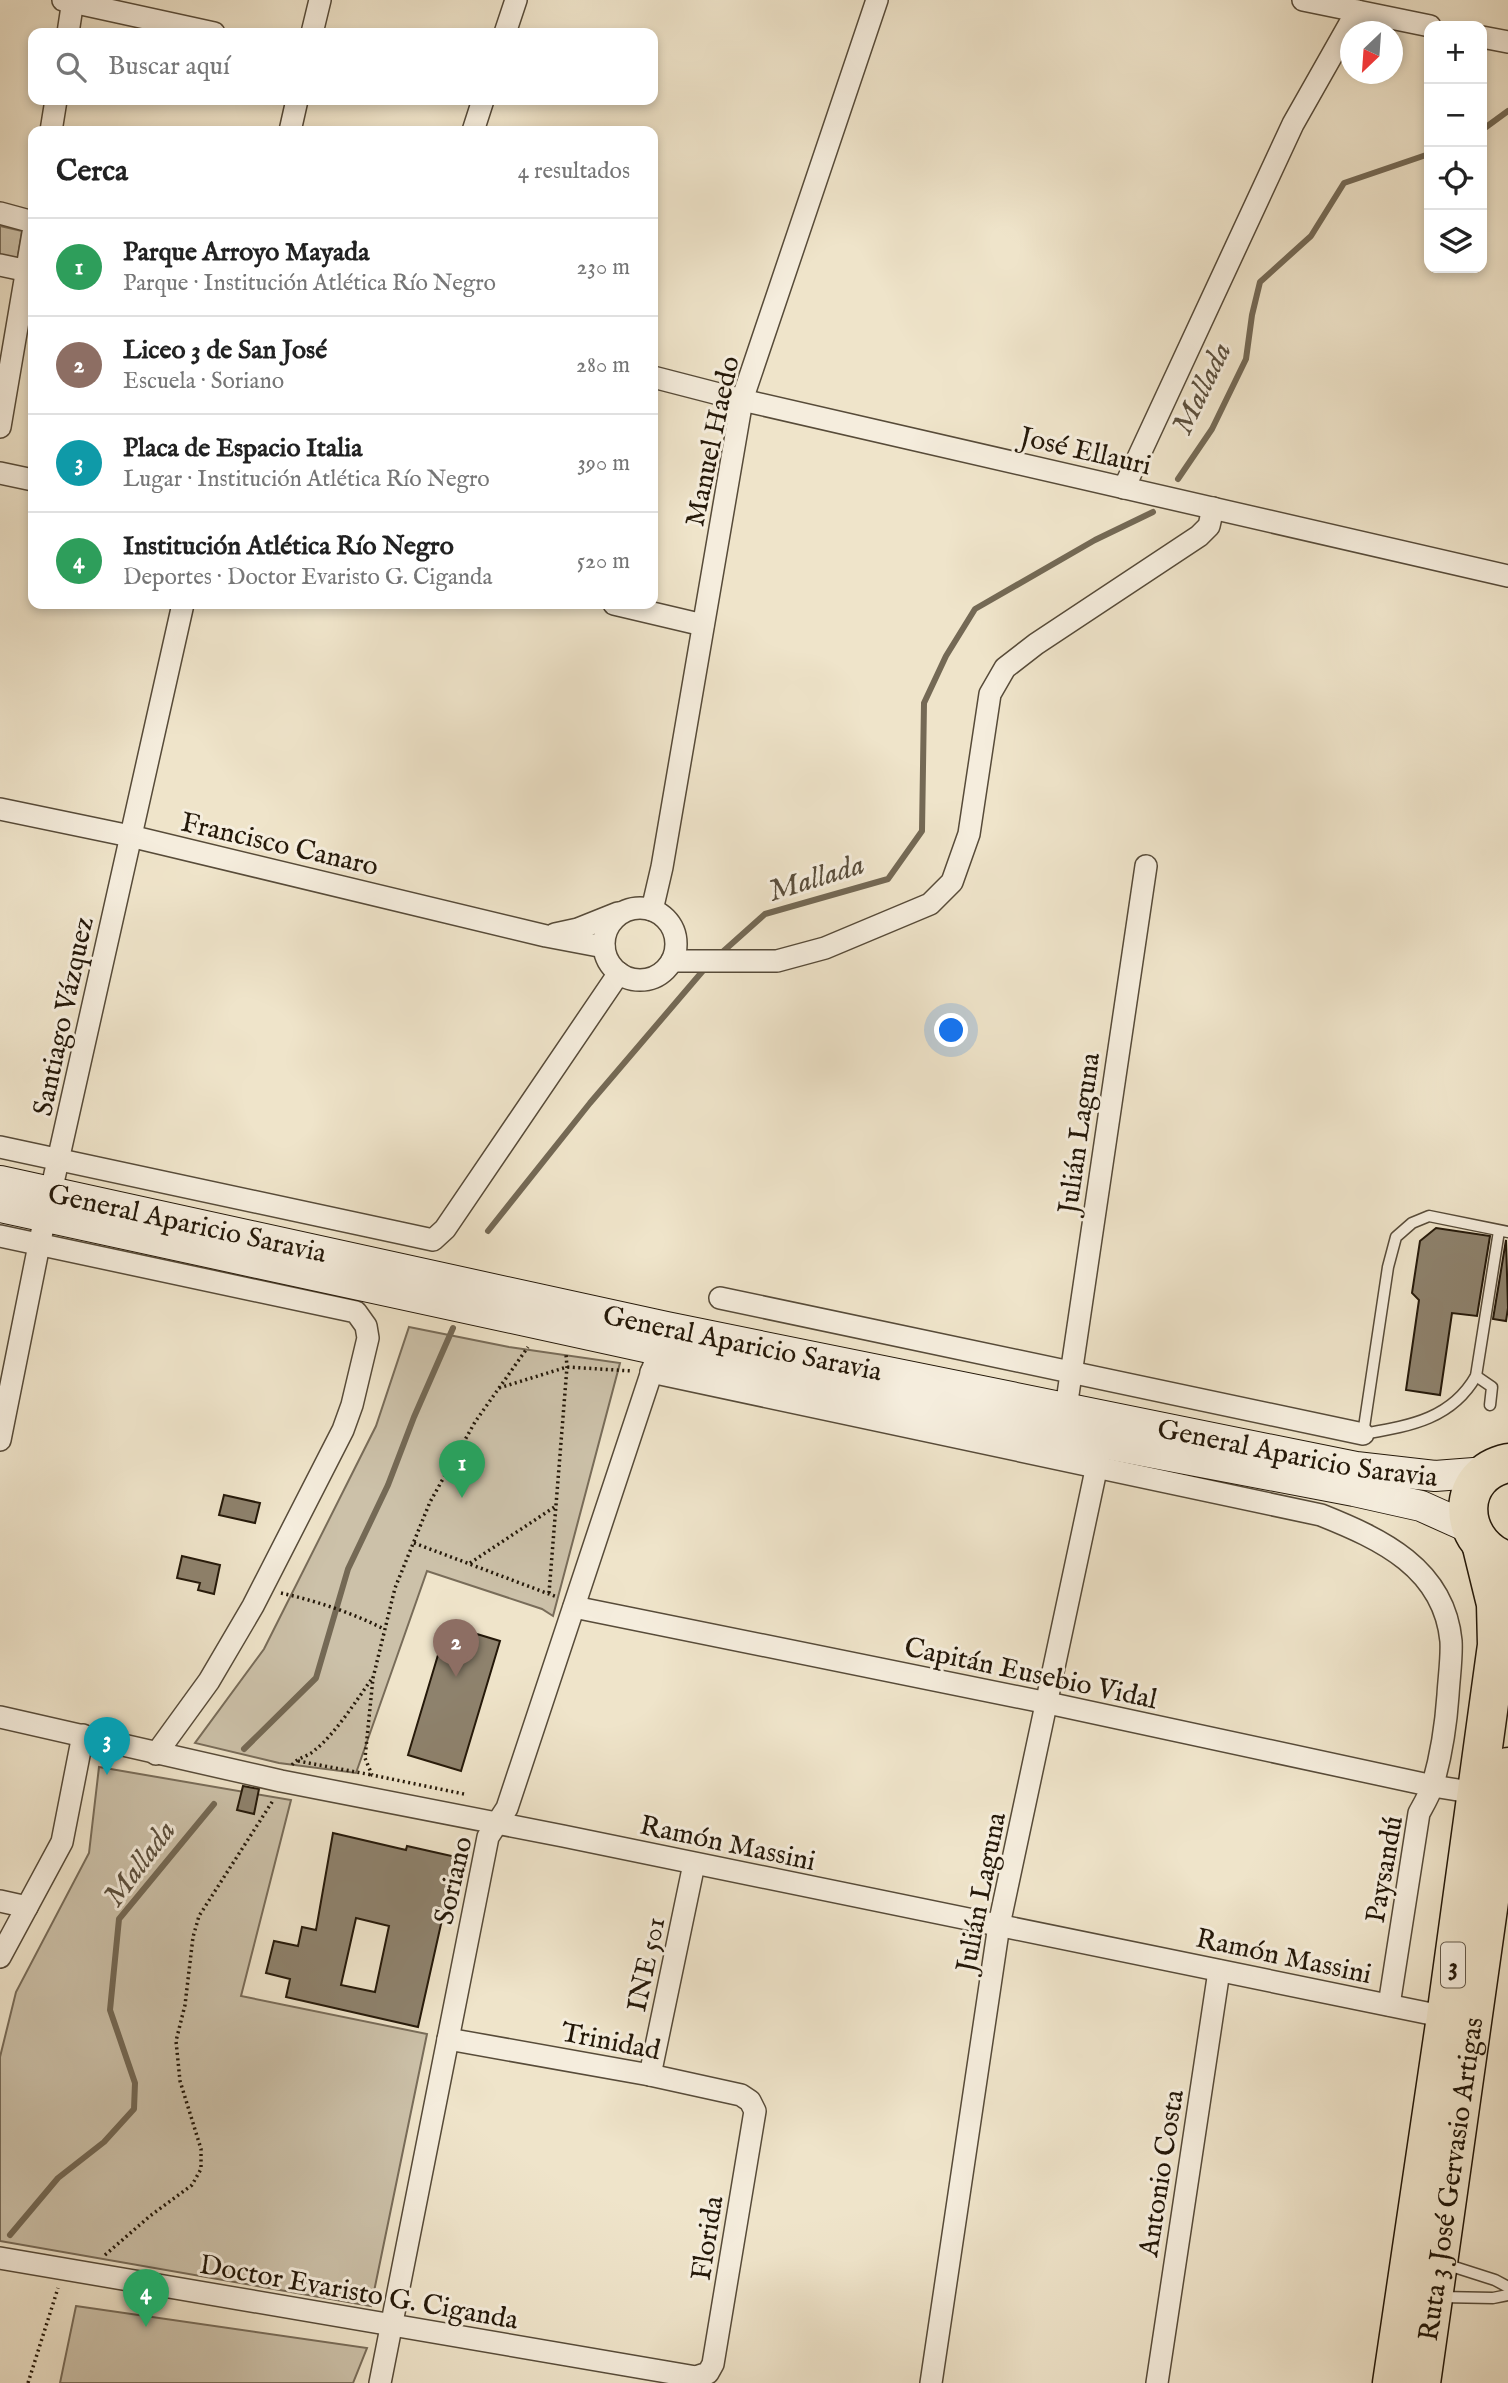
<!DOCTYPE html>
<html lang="es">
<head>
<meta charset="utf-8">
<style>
	body { margin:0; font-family:"IM FELL English",serif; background:#f6f6f6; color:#222 }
	.controls { position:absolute; right:21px; top:21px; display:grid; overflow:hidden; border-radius:14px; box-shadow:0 4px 10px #0003 }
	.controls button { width:63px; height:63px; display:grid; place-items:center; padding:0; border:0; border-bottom:2px solid #e0e0e0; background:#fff; color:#222; font:35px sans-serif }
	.compass { position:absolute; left:1340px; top:21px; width:63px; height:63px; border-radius:50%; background:#fff; box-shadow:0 4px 10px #0003; rotate:205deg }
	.you { position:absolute; left:952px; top:1031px; width:24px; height:24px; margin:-18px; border:5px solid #fff; border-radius:50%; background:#1a73e8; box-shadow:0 0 0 10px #1a73e833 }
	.badge { display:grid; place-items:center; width:46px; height:46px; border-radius:50%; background:#8f2418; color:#fff; font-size:23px; font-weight:700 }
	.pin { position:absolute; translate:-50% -58px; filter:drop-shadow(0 2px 4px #0008) }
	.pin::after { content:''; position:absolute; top:37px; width:24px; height:21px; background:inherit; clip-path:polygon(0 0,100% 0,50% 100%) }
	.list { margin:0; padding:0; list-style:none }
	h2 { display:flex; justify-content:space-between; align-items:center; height:91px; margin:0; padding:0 28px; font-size:30px }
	h2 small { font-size:23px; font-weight:400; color:#767676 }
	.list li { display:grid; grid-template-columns:46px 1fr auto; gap:21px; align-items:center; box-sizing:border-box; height:98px; padding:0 28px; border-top:2px solid #e0e0e0 }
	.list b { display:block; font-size:26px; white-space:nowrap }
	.list p { margin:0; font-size:23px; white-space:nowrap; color:#767676 }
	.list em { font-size:23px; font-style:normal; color:#767676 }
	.icon { flex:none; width:38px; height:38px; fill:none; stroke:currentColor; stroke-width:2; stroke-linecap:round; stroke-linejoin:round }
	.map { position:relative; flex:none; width:1508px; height:2383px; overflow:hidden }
	.search { position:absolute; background:#fff; box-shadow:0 4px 10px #0003; left:28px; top:28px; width:630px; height:77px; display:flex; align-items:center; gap:18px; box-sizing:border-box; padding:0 24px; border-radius:14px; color:#767676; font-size:26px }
	.panel { position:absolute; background:#fff; box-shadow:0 4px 10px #0003; left:28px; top:126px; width:630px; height:483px; border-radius:14px }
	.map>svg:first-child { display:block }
	.green { fill:#ccc1a9; stroke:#786c59; stroke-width:2 }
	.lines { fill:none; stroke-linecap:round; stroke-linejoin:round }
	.stream { stroke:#746955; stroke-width:6 }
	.building { fill:#8e826d; stroke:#241809; stroke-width:2; fill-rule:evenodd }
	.lane-casing { stroke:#574b39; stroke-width:13 }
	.street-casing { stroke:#574b39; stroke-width:24 }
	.secondary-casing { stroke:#241809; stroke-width:32 }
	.highway-casing { stroke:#241809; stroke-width:41 }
	.path { stroke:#241809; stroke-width:3.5; stroke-dasharray:2 3.5; stroke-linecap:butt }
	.lane { stroke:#f5eddd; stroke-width:10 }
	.street { stroke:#f5eddd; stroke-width:21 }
	.secondary { stroke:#f5eddd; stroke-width:30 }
	.highway { stroke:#efe4ca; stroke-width:38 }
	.labels { text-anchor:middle; stroke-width:6; stroke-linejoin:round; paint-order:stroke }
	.shield { fill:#f5eddd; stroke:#635849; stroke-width:2 }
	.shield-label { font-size:26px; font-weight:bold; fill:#241809 }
	.street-label { font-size:28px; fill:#241809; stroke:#f5eddd }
	.water-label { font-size:30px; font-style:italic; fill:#5a4e3c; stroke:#f5eddd }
</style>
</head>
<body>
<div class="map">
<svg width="1508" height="2383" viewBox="0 0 1508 2383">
	<rect width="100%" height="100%" fill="#efe4ca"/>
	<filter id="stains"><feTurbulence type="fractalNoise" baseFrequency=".00286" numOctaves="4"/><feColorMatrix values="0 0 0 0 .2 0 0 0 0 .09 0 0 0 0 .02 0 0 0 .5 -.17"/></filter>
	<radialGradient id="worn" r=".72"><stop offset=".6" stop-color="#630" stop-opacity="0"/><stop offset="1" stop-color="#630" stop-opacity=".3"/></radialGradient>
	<g class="green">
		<path d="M0,226L22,231L17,261L0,258Z"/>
		<path d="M409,1327L509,1347L620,1363L553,1616L542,1609L427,1571L356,1773L279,1763L195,1743L264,1649L376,1426Z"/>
		<path d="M99,1767L291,1800L241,1996L427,2034L371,2306L0,2241V2057L16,1992L89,1853Z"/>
		<path d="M76,2306L367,2348L353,2383H60Z"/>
	</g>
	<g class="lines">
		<g class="stream">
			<path d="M1482,130L1508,111"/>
			<path d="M1178,479L1212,429L1246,359L1252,315L1260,282L1311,236L1344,183L1429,154"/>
			<path d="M718,956L765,914L888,879L922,831L924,703L946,656L975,609L1095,540L1153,512"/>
			<path d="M488,1231L590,1103L707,966"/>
			<path d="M244,1749L316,1678L348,1569L388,1485L414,1417L453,1328"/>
			<path d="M10,2235L58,2178L104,2142L134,2109L135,2083L110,2010L119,1919L214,1804"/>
		</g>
	</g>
	<g class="building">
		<path d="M1436,1228L1490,1236L1477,1316L1452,1313L1440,1395L1406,1390L1419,1300L1412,1293L1420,1241Z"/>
		<path d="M1506,1240L1508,1308L1506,1321L1493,1319Z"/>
		<path d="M224,1495L260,1503L255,1523L219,1515Z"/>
		<path d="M182,1556L220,1565L214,1594L198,1590L200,1583L177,1578Z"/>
		<path d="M447,1625L500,1641L461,1771L408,1755Z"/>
		<path d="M243,1786L259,1789L254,1814L237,1810Z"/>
		<path d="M333,1833L406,1850L407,1846L456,1857L418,2027L286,1997L290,1979L266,1973L274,1941L298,1946L302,1927L316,1930ZM356,1918L389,1926L375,1992L341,1985Z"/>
	</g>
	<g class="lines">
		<defs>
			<g id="lane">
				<path d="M1499,1231L1476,1376C1451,1420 1408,1426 1363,1434L1388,1267L1396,1237L1412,1223L1429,1216L1508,1232"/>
				<path d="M1476,1376L1492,1387L1490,1405"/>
				<path d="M1445,2264L1495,2280L1508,2287"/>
				<path d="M1441,2297L1493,2298L1508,2295"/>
			</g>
			<g id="street">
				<path d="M63,0L214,33"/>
				<path d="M1303,0L1430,26"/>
				<path d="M68,33L73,0"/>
				<path d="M312,33L320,0"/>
				<path d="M505,33L516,0"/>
				<path d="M1482,37L1508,42"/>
				<path d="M51,131L56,100"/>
				<path d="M290,131L297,100"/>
				<path d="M473,131L483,100"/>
				<path d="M0,213L33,222"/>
				<path d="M0,265L33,272"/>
				<path d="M653,377L742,400L1508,576"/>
				<path d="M0,427L33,233"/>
				<path d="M0,473L33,480"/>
				<path d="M1124,488L1293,124L1357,11"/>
				<path d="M614,604L703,625"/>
				<path d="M0,809L130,836L546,936L604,947"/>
				<circle cx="640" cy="944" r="36"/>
				<path d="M652,910L662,867L742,400L877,0"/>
				<path d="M555,934L578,929L618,913"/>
				<path d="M672,961H777L825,948L930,904L952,882L969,834L990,694L1005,668L1036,644L1199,536L1209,526L1213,508"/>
				<path d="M0,1147L433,1240L445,1229L619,973"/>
				<path d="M0,1236L356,1312L366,1326L368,1338L352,1405L343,1430L253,1606L209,1681L156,1754"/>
				<path d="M720,1298L1363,1434"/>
				<path d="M651,1372L1321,1515C1381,1539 1444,1568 1451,1641C1452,1658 1449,1677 1448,1695C1446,1724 1441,1756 1433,1784C1430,1794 1424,1804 1419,1813L1389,2005"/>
				<path d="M1066,1408L1146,866"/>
				<path d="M0,1440L39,1245L183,604"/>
				<path d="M574,1607L1048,1703L1433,1786L1476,1793"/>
				<path d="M0,1717L281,1781L563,1836L1446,2017"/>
				<path d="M0,1901L27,1907"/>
				<path d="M0,1957L62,1842L83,1735"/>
				<path d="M650,2075L694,1864"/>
				<path d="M0,2258L696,2377L708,2373L713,2364L755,2111L750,2101L741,2095L650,2075L448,2039"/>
				<path d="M380,2383L488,1837L507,1808L656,1359"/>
				<path d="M931,2383L999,1925L1099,1456"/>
				<path d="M1157,2383L1219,1971"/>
			</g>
			<g id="secondary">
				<path id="s1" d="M0,1181L666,1327L1356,1467L1435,1476L1487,1472"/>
				<path d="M0,1207L659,1350L1102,1443L1354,1491L1421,1506L1470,1528"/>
			</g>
			<g id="highway">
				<path d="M1502,1559C1456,1538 1456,1474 1508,1463"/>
				<path d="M1392,2383L1446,2017L1497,1645L1496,1604L1482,1547"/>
				<path id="s2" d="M1421,2383L1508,1767"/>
			</g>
		</defs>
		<use href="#lane" class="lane-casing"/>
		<use href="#street" class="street-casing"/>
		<use href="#secondary" class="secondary-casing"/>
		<use href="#highway" class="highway-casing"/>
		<g class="path">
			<path d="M499,1388L567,1367L632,1371"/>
			<path d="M414,1543L557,1597"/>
			<path d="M470,1563L556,1506"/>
			<path d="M281,1593C316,1601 350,1612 382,1628"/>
			<path d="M549,1593L567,1367L566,1354"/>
			<path d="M298,1761L372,1775"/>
			<path d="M292,1765C298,1757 308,1757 315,1750C335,1734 356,1701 371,1680"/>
			<path d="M464,1794L372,1775L365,1758L373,1678L395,1588L430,1502L475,1422L528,1347"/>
			<path d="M105,2255L150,2216L192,2185L201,2169V2149L180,2081L176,2041L185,2005L193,1937L199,1916L274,1799"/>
			<path d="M28,2383L58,2288"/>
		</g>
		<use href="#lane" class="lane"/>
		<use href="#street" class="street"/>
		<use href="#secondary" class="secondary"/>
		<use href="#highway" class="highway"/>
	</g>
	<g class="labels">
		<rect class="shield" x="1441" y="1942.5" width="24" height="45" rx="5"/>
		<g class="shield-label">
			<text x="1453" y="1974">3</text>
		</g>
		<g class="street-label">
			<text transform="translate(711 441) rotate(-78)" y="10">Manuel Haedo</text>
			<text transform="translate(1086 450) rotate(13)" y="10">José Ellauri</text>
			<text transform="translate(280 843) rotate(13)" y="10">Francisco Canaro</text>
			<text transform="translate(62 1016) rotate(-78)" y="10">Santiago Vázquez</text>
			<text transform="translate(1078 1133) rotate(-82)" y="10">Julián Laguna</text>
			<text dy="10" stroke="none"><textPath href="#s1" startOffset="192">General Aparicio Saravia</textPath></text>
			<text dy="10" stroke="none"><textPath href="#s1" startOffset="760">General Aparicio Saravia</textPath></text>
			<text dy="10" stroke="none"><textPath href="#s1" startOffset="1326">General Aparicio Saravia</textPath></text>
			<text transform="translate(1031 1672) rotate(12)" y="10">Capitán Eusebio Vidal</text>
			<text transform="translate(728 1842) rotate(12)" y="10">Ramón Massini</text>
			<text transform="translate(1383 1869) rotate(-80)" y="10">Paysandú</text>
			<text transform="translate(452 1880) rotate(-77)" y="10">Soriano</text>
			<text transform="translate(980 1892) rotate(-79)" y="10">Julián Laguna</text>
			<text transform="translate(1284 1955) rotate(12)" y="10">Ramón Massini</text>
			<text transform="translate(645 1964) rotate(-78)" y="10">INE 501</text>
			<text transform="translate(611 2040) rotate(11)" y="10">Trinidad</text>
			<text transform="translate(1160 2173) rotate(-81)" y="10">Antonio Costa</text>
			<text dy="10" stroke="none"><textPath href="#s2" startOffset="206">Ruta 3 José Gervasio Artigas</textPath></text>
			<text transform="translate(706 2238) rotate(-81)" y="10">Florida</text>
			<text transform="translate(359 2291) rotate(10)" y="10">Doctor Evaristo G. Ciganda</text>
		</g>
		<g class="water-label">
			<text transform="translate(1201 388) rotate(-64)" y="10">Mallada</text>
			<text transform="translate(816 877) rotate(-17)" y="10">Mallada</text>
			<text transform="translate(139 1863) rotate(-53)" y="10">Mallada</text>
		</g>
	</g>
	<rect width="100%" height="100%" filter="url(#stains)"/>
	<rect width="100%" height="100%" fill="url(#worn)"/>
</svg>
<div class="controls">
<button>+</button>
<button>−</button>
<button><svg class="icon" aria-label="locate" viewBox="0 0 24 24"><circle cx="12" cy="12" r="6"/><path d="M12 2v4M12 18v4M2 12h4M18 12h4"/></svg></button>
<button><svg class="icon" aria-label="layers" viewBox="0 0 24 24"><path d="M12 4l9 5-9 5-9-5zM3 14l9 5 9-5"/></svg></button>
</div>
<svg class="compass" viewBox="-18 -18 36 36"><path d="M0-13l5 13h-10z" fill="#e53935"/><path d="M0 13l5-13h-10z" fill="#767676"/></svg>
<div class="you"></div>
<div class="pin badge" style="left:462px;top:1498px;background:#2e9e5b">1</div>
<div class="pin badge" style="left:456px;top:1677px;background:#8d6e63">2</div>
<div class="pin badge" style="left:107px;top:1775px;background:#0f9aa8">3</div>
<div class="pin badge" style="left:146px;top:2327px;background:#2e9e5b">4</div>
<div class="search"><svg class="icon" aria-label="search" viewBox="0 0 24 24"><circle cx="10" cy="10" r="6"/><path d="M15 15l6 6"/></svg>Buscar aquí</div>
<section class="panel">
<h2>Cerca<small>4 resultados</small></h2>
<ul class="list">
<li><span class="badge" style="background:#2e9e5b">1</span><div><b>Parque Arroyo Mayada</b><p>Parque · Institución Atlética Río Negro</p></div><em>230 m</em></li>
<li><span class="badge" style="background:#8d6e63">2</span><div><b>Liceo 3 de San José</b><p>Escuela · Soriano</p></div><em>280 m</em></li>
<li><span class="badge" style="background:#0f9aa8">3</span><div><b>Placa de Espacio Italia</b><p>Lugar · Institución Atlética Río Negro</p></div><em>390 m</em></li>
<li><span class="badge" style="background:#2e9e5b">4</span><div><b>Institución Atlética Río Negro</b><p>Deportes · Doctor Evaristo G. Ciganda</p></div><em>520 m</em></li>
</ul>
</section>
</div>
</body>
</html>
